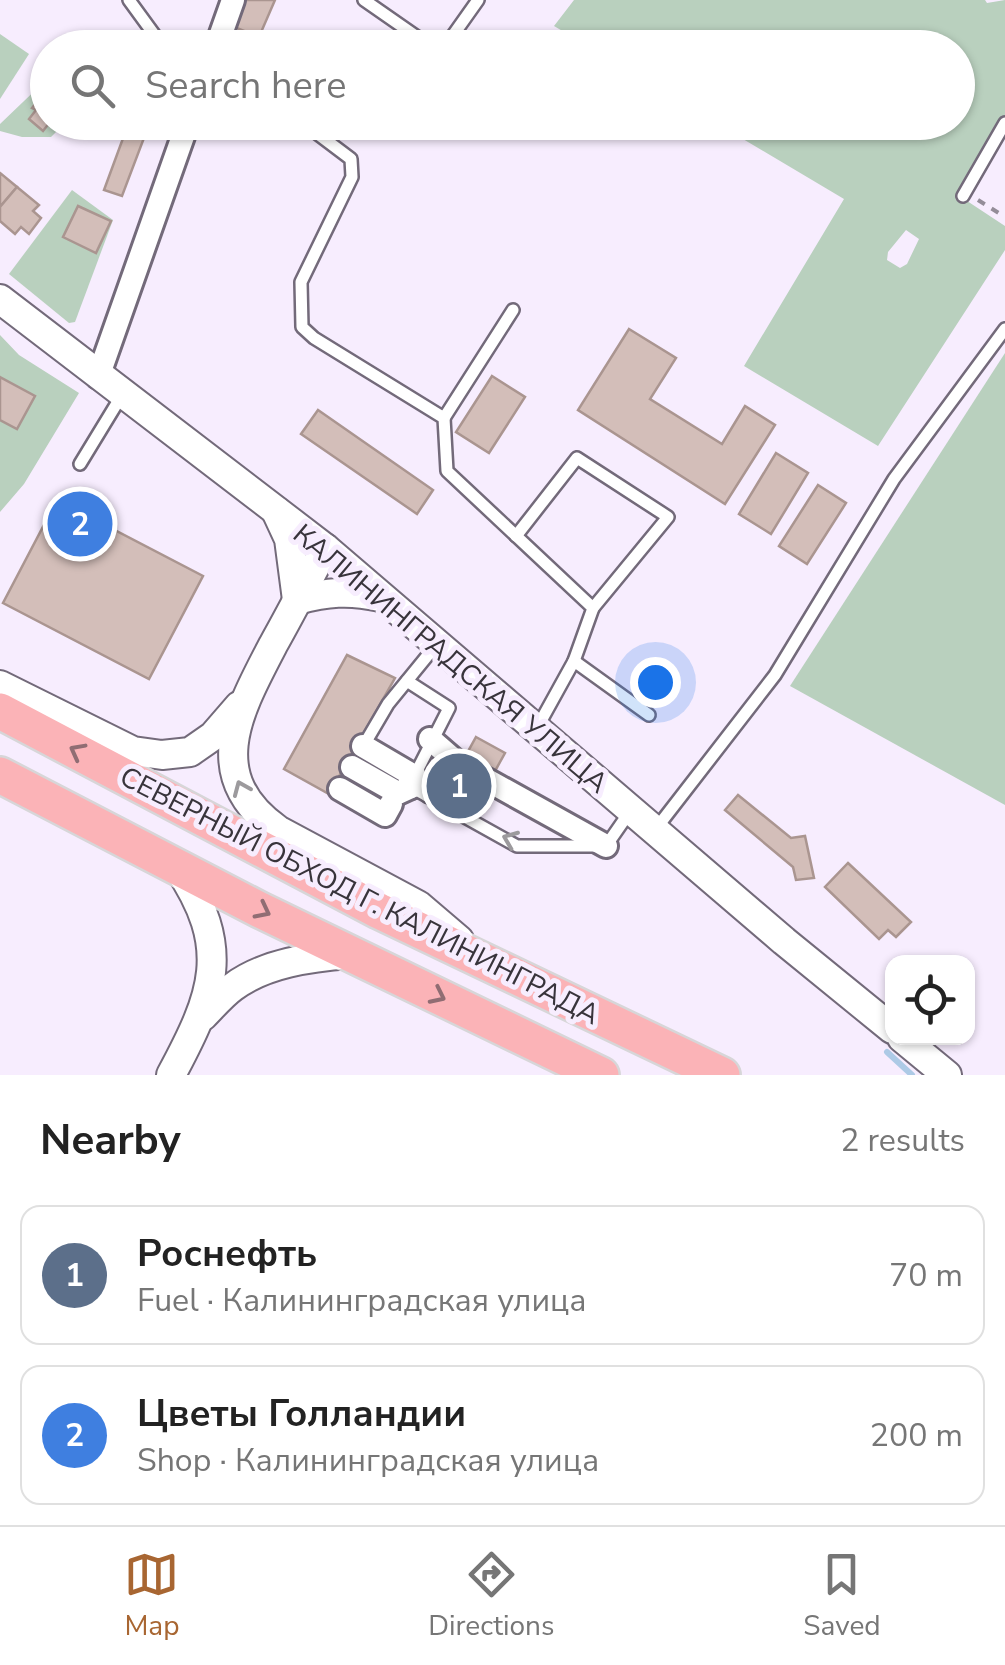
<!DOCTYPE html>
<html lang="en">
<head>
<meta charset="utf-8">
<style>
	body { margin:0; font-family:"Nunito Sans",sans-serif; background:#f2f2f2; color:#222 }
	.controls { position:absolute; right:30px; bottom:30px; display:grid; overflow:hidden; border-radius:20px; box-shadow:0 2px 8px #0004 }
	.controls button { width:90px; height:90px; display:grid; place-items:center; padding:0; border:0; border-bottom:2px solid #e0e0e0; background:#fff; color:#222; font:50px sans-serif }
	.you { position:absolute; left:655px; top:682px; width:35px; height:35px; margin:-25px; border:8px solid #fff; border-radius:50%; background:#1a73e8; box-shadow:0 0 0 15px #1a73e833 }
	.badge { display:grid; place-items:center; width:65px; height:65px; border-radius:50%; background:#a86632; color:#fff; font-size:32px; font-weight:700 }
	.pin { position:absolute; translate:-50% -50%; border:5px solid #fff; box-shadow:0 2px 10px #0006 }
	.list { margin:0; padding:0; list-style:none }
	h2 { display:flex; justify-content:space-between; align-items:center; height:130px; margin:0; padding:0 40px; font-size:42px }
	h2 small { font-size:32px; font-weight:400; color:#767676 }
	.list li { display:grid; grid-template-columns:65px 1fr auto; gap:30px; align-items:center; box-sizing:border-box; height:140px; margin:0 20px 20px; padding:0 20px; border:2px solid #e0e0e0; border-radius:20px }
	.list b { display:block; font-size:38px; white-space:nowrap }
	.list p { margin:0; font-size:32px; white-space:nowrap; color:#767676 }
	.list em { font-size:32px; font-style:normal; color:#767676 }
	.icon { flex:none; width:55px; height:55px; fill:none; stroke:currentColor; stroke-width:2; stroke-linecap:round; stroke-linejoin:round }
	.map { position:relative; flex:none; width:1005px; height:1075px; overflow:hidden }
	.search { position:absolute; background:#fff; box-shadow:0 2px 8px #0004; left:30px; right:30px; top:30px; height:110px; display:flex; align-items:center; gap:25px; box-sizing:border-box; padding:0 35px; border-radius:55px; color:#767676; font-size:38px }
	.sheet { height:450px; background:#fff }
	nav { display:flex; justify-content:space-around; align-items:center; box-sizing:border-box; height:140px; border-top:2px solid #e0e0e0; background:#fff; font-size:28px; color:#767676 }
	nav a { display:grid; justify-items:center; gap:5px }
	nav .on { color:#a86632 }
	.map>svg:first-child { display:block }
	.green { fill:#b9d0be; fill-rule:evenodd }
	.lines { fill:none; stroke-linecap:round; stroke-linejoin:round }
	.stream { stroke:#adcae6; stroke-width:6 }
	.building { fill:#d3beb9; stroke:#aa9590; stroke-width:2.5 }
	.service-casing { stroke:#736a7a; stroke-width:16 }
	.minor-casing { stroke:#736a7a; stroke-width:28 }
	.tertiary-casing { stroke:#736a7a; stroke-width:32 }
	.trunk-casing { stroke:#d7d6d8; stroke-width:40 }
	.path { stroke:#948d99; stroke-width:4; stroke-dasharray:8 8; stroke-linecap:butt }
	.service { stroke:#fff; stroke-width:11 }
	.minor { stroke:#fff; stroke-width:22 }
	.tertiary { stroke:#fff; stroke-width:28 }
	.trunk { stroke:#fbb3b7; stroke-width:35 }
	.oneway { stroke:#906d73 }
	.oneway2 { stroke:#9c9a9d }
	.labels { text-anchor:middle; stroke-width:10; stroke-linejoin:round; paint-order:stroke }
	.street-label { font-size:28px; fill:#38343b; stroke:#f7edfe }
</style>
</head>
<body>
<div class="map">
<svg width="1005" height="1075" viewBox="0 0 1005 1075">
	<rect width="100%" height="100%" fill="#f7edfe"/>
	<g class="green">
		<path d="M574,0H985L987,3L1005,0V115L958,195L1005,226V250L878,446L744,366L844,199L716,123L958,122V48H591L554,26ZM906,230L919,239L907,264L900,268L887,260L888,252Z"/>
		<path d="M0,34L29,54L0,99Z"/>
		<path d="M47,79L48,122L65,123L51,137H22L0,131V124Z"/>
		<path d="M72,190L113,220L75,322L69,323L9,274Z"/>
		<path d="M0,335L19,355L79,393L24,484L0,512Z"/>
		<path d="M1005,353V805L790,686Z"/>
	</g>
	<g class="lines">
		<path class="stream" d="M887,1052L912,1075"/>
	</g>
	<g class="building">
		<path d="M237,0H275L259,37L227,24Z"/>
		<path d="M47,97L50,122L43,131L29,119L36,110L32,108L36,103L40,106Z"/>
		<path d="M129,122H150L122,196L104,190Z"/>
		<path d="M0,173L17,187L0,207Z"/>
		<path d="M17,187L39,205L33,211L41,218L29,234L21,227L15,234L0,221V207Z"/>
		<path d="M78,206L111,221L96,253L63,237Z"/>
		<path d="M629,329L676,358L650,399L722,444L745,406L775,425L725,504L578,410Z"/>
		<path d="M492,376L525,397L489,453L456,432Z"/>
		<path d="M0,377L35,396L17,429L0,420Z"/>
		<path d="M318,410L433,490L417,514L301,434Z"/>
		<path d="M776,453L808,473L771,534L739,514Z"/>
		<path d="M818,485L846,503L807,564L779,546Z"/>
		<path d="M57,500L203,576L149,679L3,603Z"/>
		<path d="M347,655L395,678L329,794L284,769Z"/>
		<path d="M476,737L505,753L474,809L445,793Z"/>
		<path d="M738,795L791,838L805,836L814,878L796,880L793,867L725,810Z"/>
		<path d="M848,863L911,922L896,937L888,930L879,939L825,887Z"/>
	</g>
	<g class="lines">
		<defs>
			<g id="service">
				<path d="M129,0L164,48"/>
				<path d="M364,0L433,48"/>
				<path d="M444,48L478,0"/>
				<path d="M302,122L351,159L352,177L301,282L302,327L314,338L444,418L447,471L593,608L574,661L537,728"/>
				<path d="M963,196L1005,123"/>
				<path d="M444,418L513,310"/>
				<path d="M80,464L122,395"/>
				<path d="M516,536L577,458L668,517L593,608"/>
				<path d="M574,661L649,715"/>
				<path d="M407,681L449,708L418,769L427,796"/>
				<path d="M361,750L388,704L437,644"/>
				<path d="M411,787L517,846H606L631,810"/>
				<path d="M655,830L775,675L894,479L1005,329"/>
			</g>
			<g id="minor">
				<path d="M216,48L233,0"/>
				<path d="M98,377L188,122"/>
				<path d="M430,739L460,765L606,846"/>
				<path d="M363,746L409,773L411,787"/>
				<path d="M352,767L398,793L411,787"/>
				<path d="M340,789L385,815L391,804"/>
			</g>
			<g id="tertiary">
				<path d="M0,299L325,548L784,941L892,1029"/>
				<path d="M276,511L289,539L297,600C327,592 349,590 380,597"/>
				<path d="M325,548C308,580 291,613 273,645C238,712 202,776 278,830L418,905L459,940"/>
				<path d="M0,685L133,751L162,755L190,752L213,736L239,706"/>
				<path d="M203,1016C213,1006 222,995 233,987C265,963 311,957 350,954"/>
				<path d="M902,1038L947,1075"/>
				<path d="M171,1075C214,995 233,948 177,866"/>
			</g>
			<g id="trunk">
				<path d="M0,711L379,911L722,1075"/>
				<path d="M0,775L260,910L601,1075"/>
			</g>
		</defs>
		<use href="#service" class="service-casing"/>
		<use href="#minor" class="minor-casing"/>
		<use href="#tertiary" class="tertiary-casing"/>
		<use href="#trunk" class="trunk-casing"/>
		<path class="path" d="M978,200L1005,217"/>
		<use href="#service" class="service"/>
		<use href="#minor" class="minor"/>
		<use href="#tertiary" class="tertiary"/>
		<use href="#trunk" class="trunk"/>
	</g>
	<defs><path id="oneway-chevron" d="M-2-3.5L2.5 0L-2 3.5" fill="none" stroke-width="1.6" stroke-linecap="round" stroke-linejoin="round" transform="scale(2.5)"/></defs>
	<g class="oneway">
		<use href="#oneway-chevron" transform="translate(77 751) rotate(-152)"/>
		<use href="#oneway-chevron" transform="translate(263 911) rotate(27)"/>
		<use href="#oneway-chevron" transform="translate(438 996) rotate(26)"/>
	</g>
	<g class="oneway2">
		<use href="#oneway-chevron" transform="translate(241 788) rotate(-113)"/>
		<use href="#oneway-chevron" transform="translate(510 839) rotate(-158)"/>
	</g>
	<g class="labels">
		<g class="street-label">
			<text transform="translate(451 658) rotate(40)" y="10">КАЛИНИНГРАДСКАЯ УЛИЦА</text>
			<text transform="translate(360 895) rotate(27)" y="10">СЕВЕРНЫЙ ОБХОД Г. КАЛИНИНГРАДА</text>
		</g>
	</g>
</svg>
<div class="controls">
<button><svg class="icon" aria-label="locate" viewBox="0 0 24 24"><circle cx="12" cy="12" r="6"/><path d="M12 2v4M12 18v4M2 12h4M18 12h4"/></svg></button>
</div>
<div class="you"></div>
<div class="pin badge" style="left:459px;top:786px;background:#5c6f8a">1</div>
<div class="pin badge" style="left:80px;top:524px;background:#3f7fe0">2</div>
<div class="search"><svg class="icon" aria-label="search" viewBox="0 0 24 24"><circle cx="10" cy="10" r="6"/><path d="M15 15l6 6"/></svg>Search here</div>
</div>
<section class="sheet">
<h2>Nearby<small>2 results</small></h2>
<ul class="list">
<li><span class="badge" style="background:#5c6f8a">1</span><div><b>Роснефть</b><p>Fuel · Калининградская улица</p></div><em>70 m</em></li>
<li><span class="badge" style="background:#3f7fe0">2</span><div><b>Цветы Голландии</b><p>Shop · Калининградская улица</p></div><em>200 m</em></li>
</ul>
</section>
<nav>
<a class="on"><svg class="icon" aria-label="map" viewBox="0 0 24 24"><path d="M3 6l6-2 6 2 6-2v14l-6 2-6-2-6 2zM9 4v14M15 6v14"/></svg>Map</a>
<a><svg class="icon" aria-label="directions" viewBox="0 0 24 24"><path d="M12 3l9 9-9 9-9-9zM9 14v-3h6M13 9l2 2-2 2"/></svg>Directions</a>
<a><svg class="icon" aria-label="saved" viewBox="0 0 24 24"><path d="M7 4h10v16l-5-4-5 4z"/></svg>Saved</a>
</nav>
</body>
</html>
